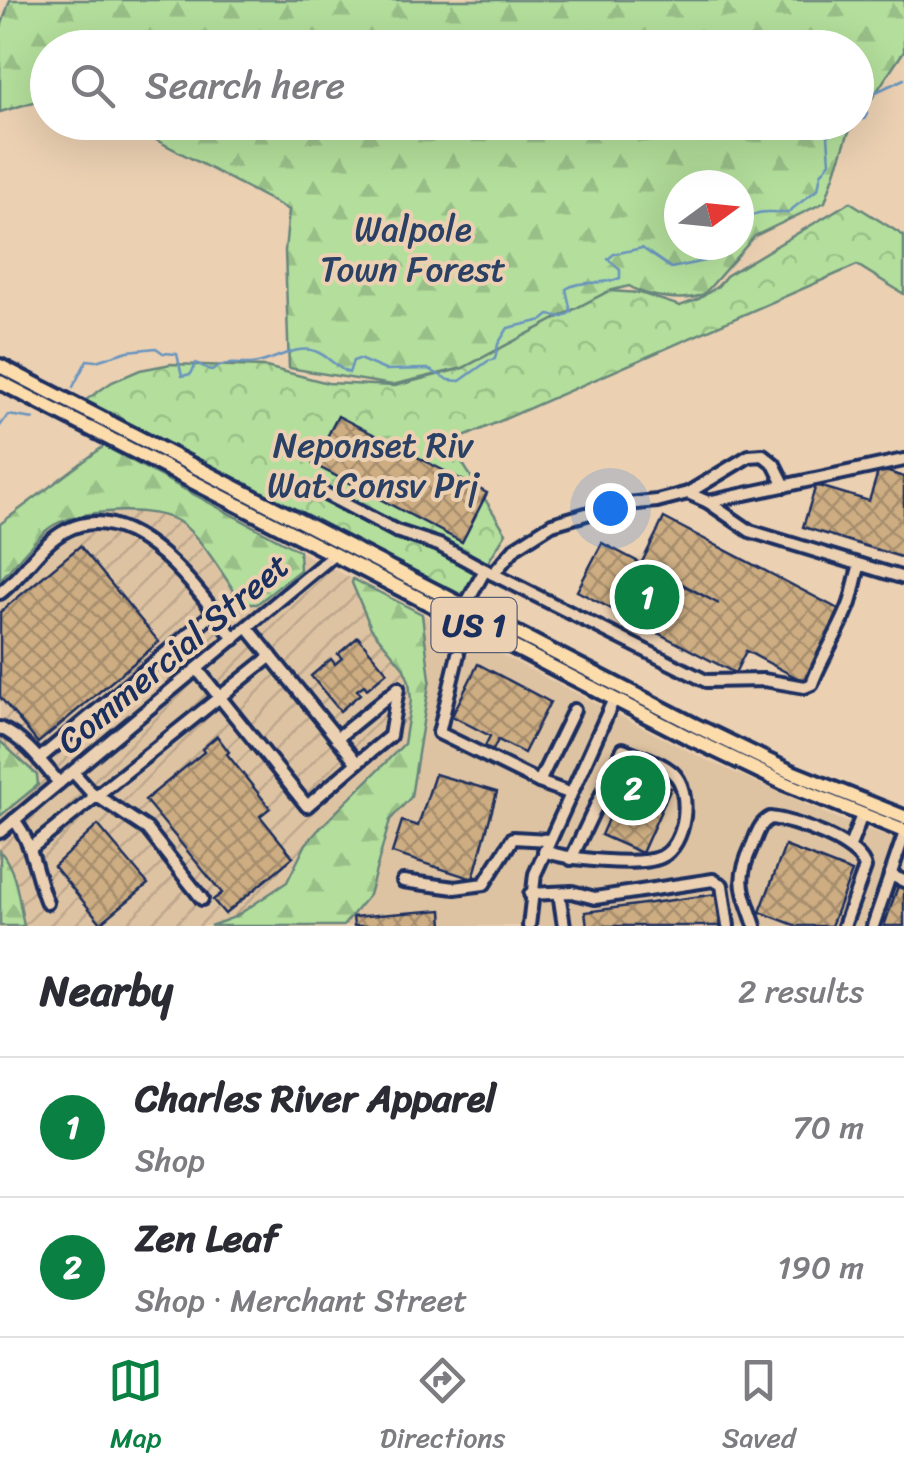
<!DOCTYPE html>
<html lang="en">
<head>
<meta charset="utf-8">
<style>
	body { margin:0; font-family:Sriracha,sans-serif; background:#f2f2f3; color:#2b2b33 }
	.compass { position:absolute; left:664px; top:170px; width:90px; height:90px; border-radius:50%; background:#fff; box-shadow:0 10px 40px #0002; rotate:75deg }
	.you { position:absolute; left:610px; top:508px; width:35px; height:35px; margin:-25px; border:8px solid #fff; border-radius:50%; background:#1a73e8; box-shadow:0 0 0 15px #1a73e833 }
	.badge { display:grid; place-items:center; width:65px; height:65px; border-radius:50%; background:#0b8043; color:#fff; font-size:32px; font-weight:700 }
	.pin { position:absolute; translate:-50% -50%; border:5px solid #fff; box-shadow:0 2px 10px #0006 }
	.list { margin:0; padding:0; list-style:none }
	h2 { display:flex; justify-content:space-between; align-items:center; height:130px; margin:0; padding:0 40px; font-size:42px }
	h2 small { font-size:32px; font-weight:400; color:#7c7c81 }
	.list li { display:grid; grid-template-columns:65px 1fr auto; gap:30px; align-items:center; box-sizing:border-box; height:140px; padding:0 40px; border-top:2px solid #e1e1e2 }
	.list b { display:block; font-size:38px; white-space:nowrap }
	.list p { margin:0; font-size:32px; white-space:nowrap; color:#7c7c81 }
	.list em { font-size:32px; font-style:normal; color:#7c7c81 }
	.icon { flex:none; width:55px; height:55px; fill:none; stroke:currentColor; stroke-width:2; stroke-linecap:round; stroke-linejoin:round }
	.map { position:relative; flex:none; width:904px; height:926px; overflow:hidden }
	.search { position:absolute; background:#fff; box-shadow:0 10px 40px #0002; left:30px; right:30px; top:30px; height:110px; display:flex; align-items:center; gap:25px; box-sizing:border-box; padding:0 35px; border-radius:55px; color:#7c7c81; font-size:38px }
	.sheet { height:410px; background:#fff }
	nav { display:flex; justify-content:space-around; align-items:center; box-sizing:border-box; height:140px; border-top:2px solid #e1e1e2; background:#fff; font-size:28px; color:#7c7c81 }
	nav a { display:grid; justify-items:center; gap:5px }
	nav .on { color:#0b8043 }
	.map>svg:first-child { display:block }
	.built { fill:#dec3a2 }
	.industrial { fill:url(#industrial-furrows) }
	.forest { fill:url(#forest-firs); stroke:#67867c; stroke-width:2.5; fill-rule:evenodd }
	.park { fill:url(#park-crowns); stroke:#67867c; stroke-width:2.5 }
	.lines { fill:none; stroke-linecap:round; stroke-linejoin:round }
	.stream { stroke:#6994be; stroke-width:2.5 }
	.building { fill:url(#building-cross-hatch); stroke:#1b2f5e; stroke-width:2.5 }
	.minor-casing { stroke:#1b2f5e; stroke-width:18 }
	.major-casing { stroke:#1b2f5e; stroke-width:20 }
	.minor { stroke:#ebd0b2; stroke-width:10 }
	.major { stroke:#fddcac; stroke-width:12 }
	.labels { text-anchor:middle; stroke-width:8; stroke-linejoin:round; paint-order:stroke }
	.shield { fill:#ebd0b2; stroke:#595f77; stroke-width:2.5 }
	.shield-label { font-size:32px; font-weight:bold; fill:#1b2f5e }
	.park-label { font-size:35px; fill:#2a4064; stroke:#ebd0b2 }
	.street-label { font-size:35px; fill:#1b2f5e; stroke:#ebd0b2 }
</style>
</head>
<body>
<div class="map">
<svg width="904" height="926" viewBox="0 0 904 926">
	<defs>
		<pattern id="industrial-furrows" width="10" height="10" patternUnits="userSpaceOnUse" patternTransform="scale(2.5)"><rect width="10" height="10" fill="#dec3a2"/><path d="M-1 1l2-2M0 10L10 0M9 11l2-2" fill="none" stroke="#bea88e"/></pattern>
		<pattern id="forest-firs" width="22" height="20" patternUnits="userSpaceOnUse" patternTransform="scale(2.5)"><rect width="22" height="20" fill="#b3de9b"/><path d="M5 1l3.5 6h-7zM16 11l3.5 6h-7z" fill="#99bf88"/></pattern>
		<pattern id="park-crowns" width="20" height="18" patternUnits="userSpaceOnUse" patternTransform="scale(2.5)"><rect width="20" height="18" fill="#b3de9b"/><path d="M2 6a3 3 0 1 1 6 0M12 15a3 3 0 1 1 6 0" fill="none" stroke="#99bf88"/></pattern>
		<pattern id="building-cross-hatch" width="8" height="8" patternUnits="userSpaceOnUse" patternTransform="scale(2.5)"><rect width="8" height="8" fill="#cdad81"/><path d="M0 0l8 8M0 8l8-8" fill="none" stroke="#a68d6d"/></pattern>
	</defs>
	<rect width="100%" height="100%" fill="#ebd0b2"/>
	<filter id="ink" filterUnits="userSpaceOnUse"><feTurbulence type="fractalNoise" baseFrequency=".01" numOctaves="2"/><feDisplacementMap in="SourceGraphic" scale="20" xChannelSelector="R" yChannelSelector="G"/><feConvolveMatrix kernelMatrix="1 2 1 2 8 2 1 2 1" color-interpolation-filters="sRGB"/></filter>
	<g filter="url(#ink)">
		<path class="built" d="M422,614L700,757L839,819L904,842V926H343L369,895L390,820L411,797L430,679Z"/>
		<path class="industrial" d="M140,512L167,515L183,525L206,553L302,560L299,551L353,579L352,583L371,628L404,667L411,688L404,744L320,828L306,844L287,882L235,917L210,926H24L16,886L6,858L0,851V816L24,761L0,741V580L47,530L64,519L99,513Z"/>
		<g class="forest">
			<path d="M10,0H904V51L856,122V48H48L47,98L0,112V30Z"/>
			<path d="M122,122H856L848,134L825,202L755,236L704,294C685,303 646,297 629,286L609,291L463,368L392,385L289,368L285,251L289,210ZM679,185H739V245H679Z"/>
			<path d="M104,446L299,551L300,570L257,604H243C225,579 206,543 182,524C157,504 72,509 48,529C31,543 16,564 0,580V524Z"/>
			<path d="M353,579L422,614L430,679L411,797L390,820L369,895L343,926H210L235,917L287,882L306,844L320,828L404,744L411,700L409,681L403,667L371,628L352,583Z"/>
			<path d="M0,741L37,775L38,785L0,816Z"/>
			<path d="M0,851C17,870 19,902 24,926H0Z"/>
		</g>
		<path class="park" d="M850,202L904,236V294L857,265L450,443L506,533L463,603L83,402L112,382L140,370L171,364L266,367L328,383L395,386L463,368L609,291L640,293L680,306L699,299L718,286L726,276Z"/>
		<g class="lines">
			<g class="stream">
				<path d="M856,120L864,119L867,114L863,98L904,79"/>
				<path d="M739,229C748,209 768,211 787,213L818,189L821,174L830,162L828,136L848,122"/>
				<path d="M73,387L87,360L96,361L128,351L156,348L163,353L177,354L182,376L191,374L196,363L212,371C226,360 235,365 251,364C272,363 294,344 315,351C329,356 336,368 349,373L353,361L359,359L385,370L428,369L449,380L460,381L488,361L495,359L498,344L508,328L543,320L549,315L563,317L571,312L566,289C581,279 602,286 620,278V270L608,259L614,254L642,248L671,268L719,258L733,245"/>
				<path d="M0,426L8,415L34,419"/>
			</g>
		</g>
		<g class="building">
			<path d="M338,416L487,493L462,542L313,464Z"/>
			<path d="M879,469L904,477V558L803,527L816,485L869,501Z"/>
			<path d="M664,518L842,611L805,682L746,651L735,673L577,591L602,543L719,604L642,562Z"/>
			<path d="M80,546L159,642L38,743L0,697V612Z"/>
			<path d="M358,637L387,672L367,689L364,685L357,690L360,694L340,711L311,676L331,659L335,664L342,658L338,654Z"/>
			<path d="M478,664L550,702L524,753L498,740L493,750L485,746L490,736L452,716Z"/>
			<path d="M217,736L229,752L227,754L270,808L260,816L293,857L225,914L213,900L222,893L145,800L204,752L202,749Z"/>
			<path d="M630,769L671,788L642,853L601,835Z"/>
			<path d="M435,774L497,792L473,879L392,853L402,821L418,826Z"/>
			<path d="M98,825L148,884L101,923L54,866Z"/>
			<path d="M785,846L852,872L831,926H797L760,912Z"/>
			<path d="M898,886L904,889V926H884Z"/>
			<path d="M717,894L721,926H587L585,912Z"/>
			<path d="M442,910L443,926H354L353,917Z"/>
		</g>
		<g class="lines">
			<defs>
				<g id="minor">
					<path d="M316,489L396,531L439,545L485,570L465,606"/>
					<path d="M688,493L749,456L763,455L774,464L785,486"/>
					<path d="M708,502L904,460"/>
					<path d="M485,570L706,681L764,680L805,687L812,684C822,656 840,631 850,603C854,591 855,578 860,565"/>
					<path d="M493,574L516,547L552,524L617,505L657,501L688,493L708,502L750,531L904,578"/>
					<path d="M0,593C24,575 39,544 67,530C133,496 202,594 234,639"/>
					<path d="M248,628L357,763L390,736L398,688"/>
					<path d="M458,654L439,733L539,782L569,793"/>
					<path d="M197,669L307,806L357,763"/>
					<path d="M0,728C25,739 42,763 59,783"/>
					<path d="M337,738L398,688"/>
					<path d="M39,759L215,612"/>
					<path d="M73,772L91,792L147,829L202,899"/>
					<path d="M539,782L574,710"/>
					<path d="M14,820C34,844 35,875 47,903"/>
					<path d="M0,832L335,554"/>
					<path d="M850,846L862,815"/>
					<path d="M31,848L271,656"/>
					<path d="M544,851C566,859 639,867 661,857C686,846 693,791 673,773C660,761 639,756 623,749L571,859"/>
					<path d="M890,875L904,881"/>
					<path d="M403,881L455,888L484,884L513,838L549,840"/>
					<path d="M559,893L564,926"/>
					<path d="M530,894L572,892L595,898L713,880L722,885L728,926"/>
					<path d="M529,926L535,874L614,699"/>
					<path d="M755,926C743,889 735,883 752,846C757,834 759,824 770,818C793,820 861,844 865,868L844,926"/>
					<path d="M873,926L904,835"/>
				</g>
				<g id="major">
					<path d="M0,366L694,725L789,771L904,817"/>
					<path d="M0,382L688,737L784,783L904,831"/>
				</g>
			</defs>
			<use href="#minor" class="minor-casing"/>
			<use href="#major" class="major-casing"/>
			<use href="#minor" class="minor"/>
			<use href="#major" class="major"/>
		</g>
	</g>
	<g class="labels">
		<rect class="shield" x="431.5" y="598" width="85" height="54" rx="8"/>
		<g class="shield-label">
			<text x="474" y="636">US 1</text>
		</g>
		<g class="park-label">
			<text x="413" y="241">Walpole<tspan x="413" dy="40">Town Forest</tspan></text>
			<text x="373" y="457">Neponset Riv<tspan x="373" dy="40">Wat Consv Prj</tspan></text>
		</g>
		<g class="street-label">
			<text transform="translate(173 653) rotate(-40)" y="12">Commercial Street</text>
		</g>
	</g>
</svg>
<svg class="compass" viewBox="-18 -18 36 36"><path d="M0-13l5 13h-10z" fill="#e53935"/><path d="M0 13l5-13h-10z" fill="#7c7c81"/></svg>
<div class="you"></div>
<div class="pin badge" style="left:647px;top:597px">1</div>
<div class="pin badge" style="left:633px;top:788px">2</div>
<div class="search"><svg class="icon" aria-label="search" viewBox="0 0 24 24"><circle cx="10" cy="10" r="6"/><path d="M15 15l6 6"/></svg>Search here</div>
</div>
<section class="sheet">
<h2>Nearby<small>2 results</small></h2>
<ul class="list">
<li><span class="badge">1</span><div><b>Charles River Apparel</b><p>Shop</p></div><em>70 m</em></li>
<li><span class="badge">2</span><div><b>Zen Leaf</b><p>Shop · Merchant Street</p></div><em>190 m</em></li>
</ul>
</section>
<nav>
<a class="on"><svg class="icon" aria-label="map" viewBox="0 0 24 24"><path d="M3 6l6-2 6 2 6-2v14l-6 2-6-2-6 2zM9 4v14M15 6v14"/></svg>Map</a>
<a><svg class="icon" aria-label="directions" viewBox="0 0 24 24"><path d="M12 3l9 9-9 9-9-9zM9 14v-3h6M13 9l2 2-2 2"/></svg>Directions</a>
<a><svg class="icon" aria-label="saved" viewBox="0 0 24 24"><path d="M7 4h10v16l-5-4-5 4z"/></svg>Saved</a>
</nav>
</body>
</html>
